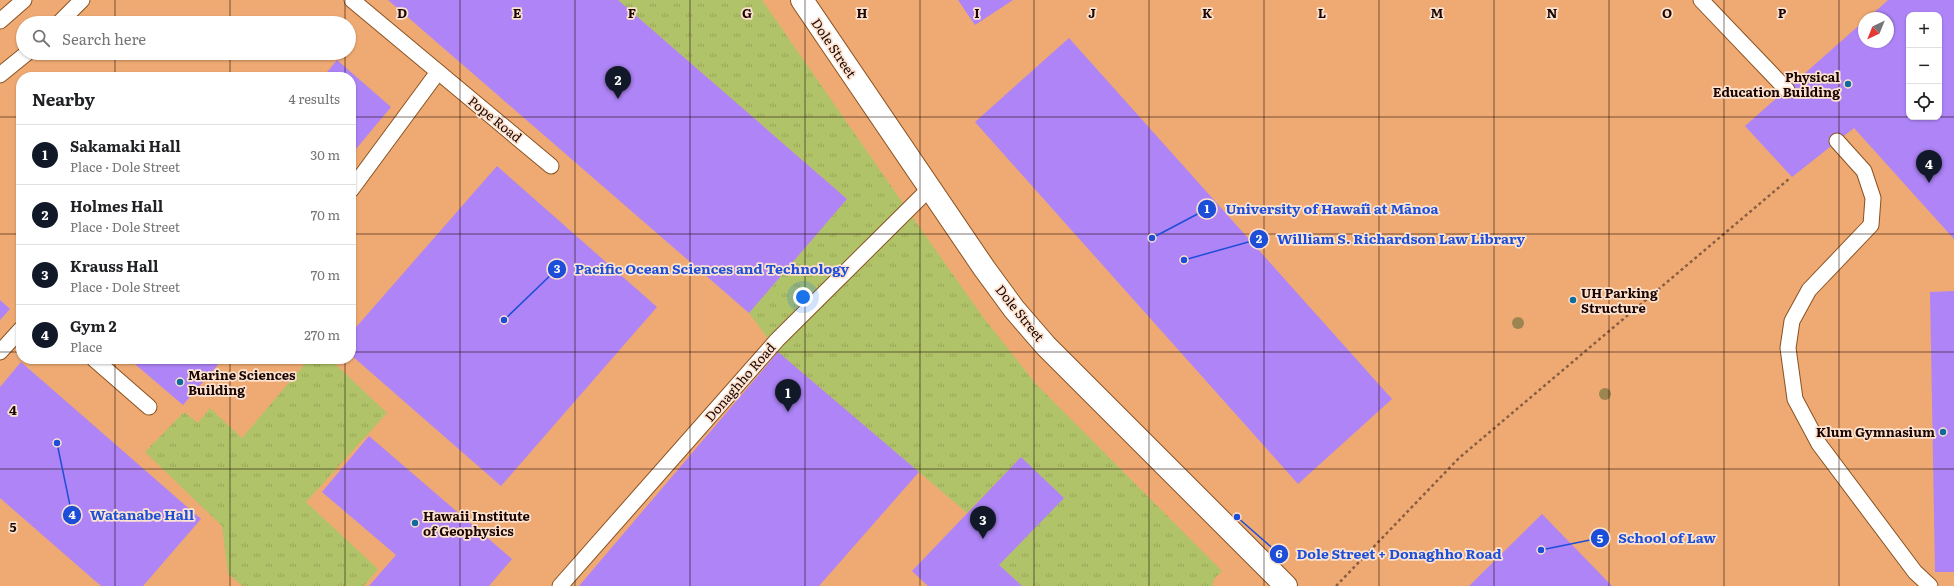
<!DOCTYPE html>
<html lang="en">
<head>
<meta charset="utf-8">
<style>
	body { margin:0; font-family:Literata,serif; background:#f6f6f6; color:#202124 }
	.controls { position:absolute; right:12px; top:12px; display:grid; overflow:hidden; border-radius:8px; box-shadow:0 1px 3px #0004 }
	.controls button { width:36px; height:36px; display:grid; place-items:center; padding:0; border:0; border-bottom:1px solid #e0e0e0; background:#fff; color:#202124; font:20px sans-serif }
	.compass { position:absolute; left:1858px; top:12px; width:36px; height:36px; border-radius:50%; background:#fff; box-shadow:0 1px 3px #0004; rotate:223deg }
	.you { position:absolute; left:803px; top:297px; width:14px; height:14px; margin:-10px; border:3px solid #fff; border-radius:50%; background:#1a73e8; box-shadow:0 0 0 6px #1a73e833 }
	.badge { display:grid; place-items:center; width:26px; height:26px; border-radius:50%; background:#111827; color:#fff; font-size:13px; font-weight:700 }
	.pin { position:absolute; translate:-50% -33px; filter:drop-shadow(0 1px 2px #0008) }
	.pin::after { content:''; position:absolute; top:21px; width:14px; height:12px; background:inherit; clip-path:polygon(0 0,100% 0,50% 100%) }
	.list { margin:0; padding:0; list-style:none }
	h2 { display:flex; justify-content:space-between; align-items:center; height:52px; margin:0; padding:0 16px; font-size:17px }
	h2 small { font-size:13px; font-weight:400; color:#757577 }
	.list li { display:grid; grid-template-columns:26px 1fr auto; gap:12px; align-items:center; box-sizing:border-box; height:60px; padding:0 16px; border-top:1px solid #e0e0e0 }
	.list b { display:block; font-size:15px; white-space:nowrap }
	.list p { margin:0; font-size:13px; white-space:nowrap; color:#757577 }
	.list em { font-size:13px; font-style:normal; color:#757577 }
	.icon { flex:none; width:22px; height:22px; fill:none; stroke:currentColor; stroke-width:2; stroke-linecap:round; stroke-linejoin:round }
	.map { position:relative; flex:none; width:1954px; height:586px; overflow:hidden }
	.search { position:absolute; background:#fff; box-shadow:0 1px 3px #0004; left:16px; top:16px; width:340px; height:44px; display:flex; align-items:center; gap:10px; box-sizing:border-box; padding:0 14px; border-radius:22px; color:#757577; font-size:15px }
	.panel { position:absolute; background:#fff; box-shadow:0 1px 3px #0004; left:16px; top:72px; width:340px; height:292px; border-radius:16px }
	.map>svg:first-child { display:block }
	.built { fill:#efaa73; fill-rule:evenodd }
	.grass { fill:url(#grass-tufts) }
	.building { fill:#ae84f6; fill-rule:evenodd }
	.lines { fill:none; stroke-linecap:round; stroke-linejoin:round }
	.lane-casing { stroke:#8a5220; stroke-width:17 }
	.secondary-casing { stroke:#8a5220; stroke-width:24 }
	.path { stroke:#885e43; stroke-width:2.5; stroke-dasharray:3 3; stroke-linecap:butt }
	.lane { stroke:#fff; stroke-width:15 }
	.secondary { stroke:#fff; stroke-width:22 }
	.tree { fill:#9c8551 }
	.grid { fill:none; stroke:#1a0500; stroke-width:1; stroke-opacity:0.55 }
	.poi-dot { fill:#106b9a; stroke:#fde3cf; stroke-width:1.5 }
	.labels { text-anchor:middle; stroke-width:3.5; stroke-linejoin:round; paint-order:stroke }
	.street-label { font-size:13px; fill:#1a0500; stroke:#fde3cf }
	.poi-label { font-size:13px; font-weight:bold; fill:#1a0500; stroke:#fde3cf; text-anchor:start }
	.grid-label { font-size:13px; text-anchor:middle; font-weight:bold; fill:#1a0500; stroke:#fde3cf; stroke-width:3.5; stroke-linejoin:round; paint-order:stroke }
	.leader { fill:none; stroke:#1d4ed8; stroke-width:1.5 }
	.callout-dot { fill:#1d4ed8; stroke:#fde3cf; stroke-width:1.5 }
	.mark-label { font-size:12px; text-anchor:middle; font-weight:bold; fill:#fff }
	.callout-label { font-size:14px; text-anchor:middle; font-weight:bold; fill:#1d4ed8; stroke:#fde3cf; stroke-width:3.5; stroke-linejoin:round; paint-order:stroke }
</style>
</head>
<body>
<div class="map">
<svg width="1954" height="586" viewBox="0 0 1954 586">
	<defs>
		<pattern id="grass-tufts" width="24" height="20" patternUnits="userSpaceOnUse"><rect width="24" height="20" fill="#b0c369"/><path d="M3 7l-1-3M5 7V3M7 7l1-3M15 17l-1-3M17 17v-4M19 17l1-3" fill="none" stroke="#97a659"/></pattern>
	</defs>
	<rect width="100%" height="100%" fill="#f8b987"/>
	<path class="built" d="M0,0H1954V586H0ZM1909,15H1939V117H1909ZM1864,18H1888V42H1864ZM23,23H349V53H23ZM21,77H351V359H21Z"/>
	<g class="grass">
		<path d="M618,0H762L925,235L983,317L1036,384L1222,571L1214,579L1212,586H1022L999,565L1063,498L1021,457L967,513L778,352L749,313L847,199Z"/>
		<path d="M309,359H330L387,413L306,502L378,569L364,586H243L228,574L222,526L145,452L184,412L198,423L210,408L242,438Z"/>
	</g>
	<g class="building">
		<path d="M388,0H618L847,199L749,313Z"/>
		<path d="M958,0H1013L975,25Z"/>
		<path d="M1888,0H1954V239L1854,128L1792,177L1745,126L1864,21V42H1888V18H1868ZM1909,15H1939V117H1909Z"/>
		<path d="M1069,38L1392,399L1298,484L975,122Z"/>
		<path d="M337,60L391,107L351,155V77H323Z"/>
		<path d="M497,166L657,307L501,486L351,355V333Z"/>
		<path d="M1954,291V572H1935L1930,292Z"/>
		<path d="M0,300L10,309L0,320Z"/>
		<path d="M778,352L919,472L819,586H579Z"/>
		<path d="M129,359H223L183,405Z"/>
		<path d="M21,362L201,519L143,586H101L0,498V387Z"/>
		<path d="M369,436L512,559L489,586H369L396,555L322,492Z"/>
		<path d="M1021,457L1064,498L999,565L1022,586H928L912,571Z"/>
		<path d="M1542,514L1612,586H1469Z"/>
	</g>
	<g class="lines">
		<defs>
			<g id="lane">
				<path d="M352,0L551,166"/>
				<path d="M1701,0L1787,90"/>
				<path d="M0,21L24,0"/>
				<path d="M59,23L82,0"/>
				<path d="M0,75L27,53"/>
				<path d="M1837,141L1864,171L1873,198L1871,225L1809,290L1792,321L1788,348L1795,399L1819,444L1915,572L1930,586"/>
				<path d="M351,190L438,72"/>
				<path d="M0,352L21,329"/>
				<path d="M94,359L149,407"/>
				<path d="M560,586L777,340L930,188"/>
			</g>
			<path id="secondary" d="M802,0L984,268L1014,309L1046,346L1286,586"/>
		</defs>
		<use href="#lane" class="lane-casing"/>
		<use href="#secondary" class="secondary-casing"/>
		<path class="path" d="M1336,586L1459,458L1790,178"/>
		<use href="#lane" class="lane"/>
		<use href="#secondary" class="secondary"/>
	</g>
	<g class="tree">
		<circle cx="1518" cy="323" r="6"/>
		<circle cx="1605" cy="394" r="6"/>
	</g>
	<path class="grid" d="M115,0V23M230,0V23M345,0V23M460,0V586M575,0V586M690,0V586M805,0V586M920,0V586M1034,0V586M1149,0V586M1264,0V586M1379,0V586M1494,0V586M1609,0V586M1724,0V586M1839,0V586M115,53V77M230,53V77M345,53V77M0,117H21M351,117H1954M0,234H21M351,234H1954M0,352H21M351,352H1954M115,359V586M230,359V586M345,359V586M0,469H1954"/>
	<g class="poi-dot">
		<circle cx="1848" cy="84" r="4"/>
		<circle cx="1573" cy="300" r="4"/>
		<circle cx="180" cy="382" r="4"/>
		<circle cx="1943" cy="432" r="4"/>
		<circle cx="415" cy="523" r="4"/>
	</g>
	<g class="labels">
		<g class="street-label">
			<text transform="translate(834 48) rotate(56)" y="5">Dole Street</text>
			<text transform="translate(495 119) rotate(39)" y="5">Pope Road</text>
			<text transform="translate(1020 313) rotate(51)" y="5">Dole Street</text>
			<text transform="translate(740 382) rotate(-49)" y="5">Donaghho Road</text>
		</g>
		<g class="poi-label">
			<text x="1840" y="82" text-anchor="end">Physical<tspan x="1840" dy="15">Education Building</tspan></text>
			<text x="1581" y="298">UH Parking<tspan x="1581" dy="15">Structure</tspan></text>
			<text x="188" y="380">Marine Sciences<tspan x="188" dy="15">Building</tspan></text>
			<text x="1935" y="437" text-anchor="end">Klum Gymnasium</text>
			<text x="423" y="521">Hawaii Institute<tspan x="423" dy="15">of Geophysics</tspan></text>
		</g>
	</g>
	<g class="grid-label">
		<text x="402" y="18">D</text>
		<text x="517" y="18">E</text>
		<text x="632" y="18">F</text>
		<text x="747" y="18">G</text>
		<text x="862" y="18">H</text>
		<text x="977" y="18">I</text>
		<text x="1092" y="18">J</text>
		<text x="1207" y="18">K</text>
		<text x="1322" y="18">L</text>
		<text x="1437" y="18">M</text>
		<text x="1552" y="18">N</text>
		<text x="1667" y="18">O</text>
		<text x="1782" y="18">P</text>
		<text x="13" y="415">4</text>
		<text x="13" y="532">5</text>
	</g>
	<path class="leader" d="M1152 238L1207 209M1184 260L1259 239M504 320L557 269M57 443L72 515M1541 550L1600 538M1237 517L1279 554"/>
	<g class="callout-dot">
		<circle cx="1152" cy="238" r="4"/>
		<circle cx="1184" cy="260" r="4"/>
		<circle cx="504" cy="320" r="4"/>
		<circle cx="57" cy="443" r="4"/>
		<circle cx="1541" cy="550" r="4"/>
		<circle cx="1237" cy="517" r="4"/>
		<circle cx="1207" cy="209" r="10"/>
		<circle cx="1259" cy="239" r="10"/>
		<circle cx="557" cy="269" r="10"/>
		<circle cx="72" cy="515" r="10"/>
		<circle cx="1600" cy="538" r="10"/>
		<circle cx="1279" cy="554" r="10"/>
	</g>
	<g class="mark-label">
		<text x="1207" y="213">1</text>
		<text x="1259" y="243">2</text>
		<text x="557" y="273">3</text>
		<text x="72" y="519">4</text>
		<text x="1600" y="543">5</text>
		<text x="1279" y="558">6</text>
	</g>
	<g class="callout-label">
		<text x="1332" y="214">University of Hawaiʻi at Mānoa</text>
		<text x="1401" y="244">William S. Richardson Law Library</text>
		<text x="712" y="274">Pacific Ocean Sciences and Technology</text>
		<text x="142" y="520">Watanabe Hall</text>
		<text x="1667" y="543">School of Law</text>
		<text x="1399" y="559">Dole Street + Donaghho Road</text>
	</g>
</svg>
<div class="controls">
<button>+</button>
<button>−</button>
<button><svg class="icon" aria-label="locate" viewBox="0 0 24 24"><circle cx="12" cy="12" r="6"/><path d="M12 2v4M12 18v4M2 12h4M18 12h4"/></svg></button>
</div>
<svg class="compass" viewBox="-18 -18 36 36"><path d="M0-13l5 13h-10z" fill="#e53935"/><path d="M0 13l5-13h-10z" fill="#757577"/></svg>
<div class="you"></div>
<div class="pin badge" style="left:788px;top:412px">1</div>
<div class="pin badge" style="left:618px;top:99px">2</div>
<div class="pin badge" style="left:983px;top:539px">3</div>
<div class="pin badge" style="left:1929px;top:183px">4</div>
<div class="search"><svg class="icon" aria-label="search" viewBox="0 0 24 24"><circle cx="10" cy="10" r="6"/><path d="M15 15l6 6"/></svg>Search here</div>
<section class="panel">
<h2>Nearby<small>4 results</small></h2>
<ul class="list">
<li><span class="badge">1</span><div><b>Sakamaki Hall</b><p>Place · Dole Street</p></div><em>30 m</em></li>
<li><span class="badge">2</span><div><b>Holmes Hall</b><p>Place · Dole Street</p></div><em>70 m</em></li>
<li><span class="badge">3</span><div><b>Krauss Hall</b><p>Place · Dole Street</p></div><em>70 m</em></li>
<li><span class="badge">4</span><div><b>Gym 2</b><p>Place</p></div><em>270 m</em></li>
</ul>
</section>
</div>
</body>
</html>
